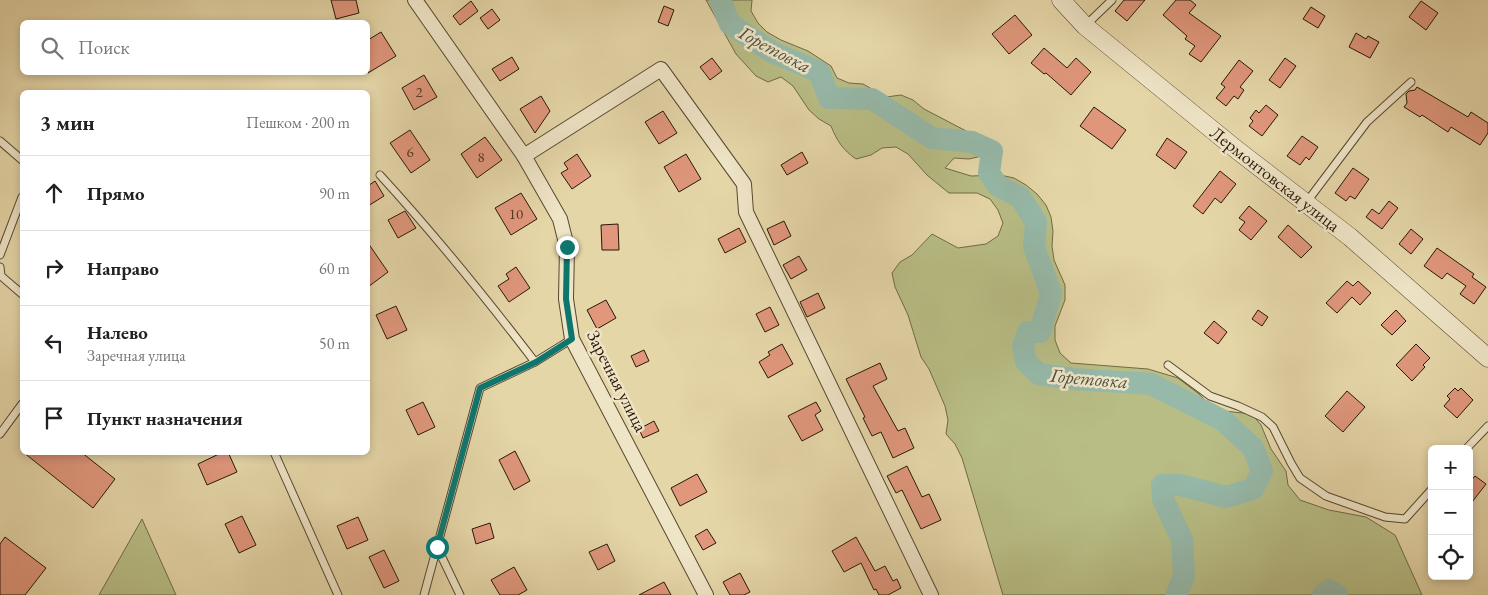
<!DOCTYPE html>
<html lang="ru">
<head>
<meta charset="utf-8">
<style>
	body { margin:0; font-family:"EB Garamond",serif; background:#f2f2f2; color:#202124 }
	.controls { position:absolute; right:15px; bottom:15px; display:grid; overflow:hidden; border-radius:8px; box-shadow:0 2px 8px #0003 }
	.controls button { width:45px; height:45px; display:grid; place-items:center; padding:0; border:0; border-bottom:1px solid #e0e0e0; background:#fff; color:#202124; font:25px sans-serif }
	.stop { position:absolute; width:15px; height:15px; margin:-11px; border:4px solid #0f766e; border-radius:50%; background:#fff }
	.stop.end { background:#0f766e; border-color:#fff; box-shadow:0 1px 5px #0008 }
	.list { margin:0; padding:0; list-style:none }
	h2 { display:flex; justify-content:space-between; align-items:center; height:65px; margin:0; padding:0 20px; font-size:21px }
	h2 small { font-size:16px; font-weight:400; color:#757577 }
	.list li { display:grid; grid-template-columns:32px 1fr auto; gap:15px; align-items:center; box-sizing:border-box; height:75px; padding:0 20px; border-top:1px solid #e0e0e0 }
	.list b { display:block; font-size:19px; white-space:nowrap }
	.list p { margin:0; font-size:16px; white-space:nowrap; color:#757577 }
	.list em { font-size:16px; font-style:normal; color:#757577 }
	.icon { flex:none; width:28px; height:28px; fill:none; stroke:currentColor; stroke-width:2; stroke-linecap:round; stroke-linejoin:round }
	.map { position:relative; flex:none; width:1488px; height:595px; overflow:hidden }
	.search { position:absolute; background:#fff; box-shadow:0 2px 8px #0003; left:20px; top:20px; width:350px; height:55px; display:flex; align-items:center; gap:12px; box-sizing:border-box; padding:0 18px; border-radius:8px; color:#757577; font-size:19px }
	.panel { position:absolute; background:#fff; box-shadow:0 2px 8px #0003; left:20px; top:90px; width:350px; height:365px; border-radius:8px }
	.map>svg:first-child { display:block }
	.green { fill:#b8bd85; stroke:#706a46 }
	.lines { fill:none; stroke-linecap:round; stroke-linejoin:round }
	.river { stroke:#96b9a9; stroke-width:22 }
	.building { fill:#e0977c; stroke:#281708 }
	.service-casing { stroke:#574730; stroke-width:9 }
	.minor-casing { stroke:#574730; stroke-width:16 }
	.tertiary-casing { stroke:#574730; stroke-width:19 }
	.service { stroke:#eee4c6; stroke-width:7 }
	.minor { stroke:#eee4c6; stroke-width:14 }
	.tertiary { stroke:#eee4c6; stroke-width:18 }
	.route { stroke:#0f766e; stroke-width:6 }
	.labels { text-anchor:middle; stroke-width:5; stroke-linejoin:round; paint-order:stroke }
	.number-label { font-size:15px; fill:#563725 }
	.street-label { font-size:18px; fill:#281708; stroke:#eee4c6 }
	.water-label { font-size:19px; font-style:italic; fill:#4e5040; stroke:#eee4c6 }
</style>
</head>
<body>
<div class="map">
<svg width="1488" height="595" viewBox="0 0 1488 595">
	<rect width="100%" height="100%" fill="#e5d6a8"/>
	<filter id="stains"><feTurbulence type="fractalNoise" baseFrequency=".004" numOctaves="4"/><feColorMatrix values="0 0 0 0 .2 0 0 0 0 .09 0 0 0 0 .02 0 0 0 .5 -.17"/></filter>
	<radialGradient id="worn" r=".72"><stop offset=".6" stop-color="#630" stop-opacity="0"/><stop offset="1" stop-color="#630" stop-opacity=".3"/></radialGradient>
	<g class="green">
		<path d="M706,0H752L751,11L758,23L767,32L781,40L808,51L831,66L837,78L849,83L863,84L886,97L901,95L913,100L924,109L972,134L983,142L982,156L969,159L954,158L945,168L971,176L1000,175L1014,178L1026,185L1037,194L1046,205L1051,217L1053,231L1052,246L1054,260L1065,285V300L1055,326V340L1060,353L1071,363L1148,369L1178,378L1199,394L1211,406L1224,411L1252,414L1261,425L1271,449L1286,471L1288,485L1300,500L1329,510L1366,517L1395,535L1422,595H1003L962,458L955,444L946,434L948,420L945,406L929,369L921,357L908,315L895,287L892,273L900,262L912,255L932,234L958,248L986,244L998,236L1003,223L998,210L990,199L977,193H949L927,175L908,154L896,147L882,148L871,155L856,159C843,150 837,141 831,126L819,119L809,110L793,86L781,77L768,82L756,76L736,54Z"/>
		<path d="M142,519L176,595H99Z"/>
	</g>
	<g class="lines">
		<g class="river">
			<path d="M720,0L730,24L772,52L819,72L829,98L872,99L932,138L972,142L992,151L989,173L998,186L1020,197L1036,222L1034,247L1051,293L1040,332H1028L1023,346L1026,362L1039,374L1073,379L1151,384L1224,421L1253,448L1262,471L1253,489L1226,497L1180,485H1162L1163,499L1182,540L1184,577L1176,595"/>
			<path d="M1323,595L1329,590L1337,595"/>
		</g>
	</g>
	<g class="building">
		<path d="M331,0H356L359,13L336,19Z"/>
		<path d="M1124,0H1145L1127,21L1115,11Z"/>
		<path d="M1176,0H1190L1196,5L1189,13L1221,36L1201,62L1189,54L1195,46L1185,39L1187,36L1163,15Z"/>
		<path d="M471,1L478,11L460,25L453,16Z"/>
		<path d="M1421,1L1438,13L1426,30L1409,17Z"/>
		<path d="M664,6L674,10L668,26L658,22Z"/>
		<path d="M1311,7L1325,16L1318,28L1303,19Z"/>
		<path d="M492,9L500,20L488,29L480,18Z"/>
		<path d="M1015,15L1032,35L1009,54L992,34Z"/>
		<path d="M381,32L396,56L368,73V40Z"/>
		<path d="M1356,33L1366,39L1368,36L1379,42L1370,58L1349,47Z"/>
		<path d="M1044,48L1067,68L1076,58L1091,72L1071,95L1046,73L1044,74L1031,63Z"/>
		<path d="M512,57L519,69L500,81L492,69Z"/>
		<path d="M712,58L722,71L710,80L700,67Z"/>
		<path d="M1285,58L1296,66L1280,88L1269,80Z"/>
		<path d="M1239,60L1253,71L1240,87L1244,90L1238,99L1234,96L1226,106L1216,98L1225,87L1221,84Z"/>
		<path d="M424,75L437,97L414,110L402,88Z"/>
		<path d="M1417,87L1468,117L1471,112L1488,123V133L1480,145L1451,127L1448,132L1422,115L1420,117L1404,107L1407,103L1406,94L1409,91L1415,90Z"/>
		<path d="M541,96L550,111L535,133L520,109Z"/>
		<path d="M1266,105L1278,115L1262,136L1249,126L1253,121L1250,118L1256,110L1259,113Z"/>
		<path d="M1094,107L1126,130L1112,149L1080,126Z"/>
		<path d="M663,111L677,133L659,144L645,122Z"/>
		<path d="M410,130L430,160L411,173L390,143Z"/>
		<path d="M1302,136L1318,147L1309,160L1306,157L1300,165L1287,156Z"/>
		<path d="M485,137L502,160L477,178L461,154Z"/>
		<path d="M1167,138L1187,152L1175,169L1156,155Z"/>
		<path d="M802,152L808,163L787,175L781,165Z"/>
		<path d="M577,154L591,176L572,189L561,173L568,169L564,163Z"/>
		<path d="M686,154L701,179L679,192L664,167Z"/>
		<path d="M1353,168L1369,179L1355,199L1350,196L1346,201L1335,193Z"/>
		<path d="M1220,171L1236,184L1221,203L1215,198L1203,214L1193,206Z"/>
		<path d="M375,181L384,196L368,206V186Z"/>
		<path d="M521,193L537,219L511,235L495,208Z"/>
		<path d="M1389,201L1398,208L1382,229L1366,217L1372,209L1379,214Z"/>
		<path d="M1249,206L1267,221L1251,240L1239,230L1245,222L1239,218Z"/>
		<path d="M405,211L416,228L398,238L388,220Z"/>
		<path d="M784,221L791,236L774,245L767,229Z"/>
		<path d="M618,224L619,250H602L601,225Z"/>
		<path d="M1288,225L1312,247L1301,258L1278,237Z"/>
		<path d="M739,228L746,242L725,253L718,239Z"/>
		<path d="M1411,229L1423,239L1411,254L1399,244Z"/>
		<path d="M368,243L388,272L368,287Z"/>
		<path d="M1437,248L1474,274L1472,277L1486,287L1474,304L1460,294L1466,286L1447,273L1442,279L1424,266Z"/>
		<path d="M799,256L807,270L791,279L783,265Z"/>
		<path d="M516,267L530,288L509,302L498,286L509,279L506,274Z"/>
		<path d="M1347,281L1353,286L1358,281L1371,293L1360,305L1352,297L1337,313L1326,303Z"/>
		<path d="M818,293L825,308L807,317L800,302Z"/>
		<path d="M606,300L616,318L597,329L587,310Z"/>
		<path d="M396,306L407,330L387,339L376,315Z"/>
		<path d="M770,307L779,325L765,332L756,314Z"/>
		<path d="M1258,310L1268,317L1262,326L1252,319Z"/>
		<path d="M1396,310L1406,321L1392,335L1381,325Z"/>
		<path d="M1214,321L1227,332L1218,344L1204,333Z"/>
		<path d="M782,344L793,364L768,378L759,362L770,355L768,352Z"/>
		<path d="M1416,344L1430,358L1423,365L1425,367L1412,381L1396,365Z"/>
		<path d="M644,350L649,361L636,367L631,356Z"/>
		<path d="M880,363L887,379L873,386L898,431L905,428L914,448L893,458L881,432L872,436L863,418L865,417L846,379Z"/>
		<path d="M1455,388L1458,391L1461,388L1473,400L1457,418L1444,406L1450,399L1447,396Z"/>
		<path d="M1347,391L1365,407L1343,432L1325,416Z"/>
		<path d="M423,402L435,427L418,435L406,410Z"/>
		<path d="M816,402L821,411L815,415L823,430L802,441L788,416Z"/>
		<path d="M654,421L659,431L643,438L639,429Z"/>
		<path d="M515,451L530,481L514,490L499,460Z"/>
		<path d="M23,452H81L115,479L93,508Z"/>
		<path d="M223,452H228L237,472L207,485L198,464Z"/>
		<path d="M907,466L922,497L929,494L941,520L921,529L902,490L896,493L887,476Z"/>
		<path d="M697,474L707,492L680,506L671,488Z"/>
		<path d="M1475,476L1486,484L1469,506V483Z"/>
		<path d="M242,516L256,545L239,553L225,524Z"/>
		<path d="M358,517L368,540L347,549L337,526Z"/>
		<path d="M490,523L494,538L476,544L472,529Z"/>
		<path d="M707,529L716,543L703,550L695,536Z"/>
		<path d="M5,537L46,568L25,595H0V544Z"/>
		<path d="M856,537L875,571L885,566L893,581L897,579L901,588L888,595H879L876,589L874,590L861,563L844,572L832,551Z"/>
		<path d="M607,544L615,561L598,570L589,552Z"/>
		<path d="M384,550L399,581L384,588L369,557Z"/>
		<path d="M514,567L527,590L518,595H500L491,580Z"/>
		<path d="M740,573L750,592L744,595H730L723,582Z"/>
		<path d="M664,582L671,595H639Z"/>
	</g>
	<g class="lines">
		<defs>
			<g id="service">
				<path d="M1085,26L1112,0"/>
				<path d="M0,141L22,160"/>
				<path d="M380,175C435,235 486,298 535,362"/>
				<path d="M1306,203L1367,122L1411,82"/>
				<path d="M0,255L22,197"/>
				<path d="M0,267L1,276L22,294"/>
				<path d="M1168,365L1210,396L1238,406L1262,417L1273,427L1291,463L1300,478L1326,496L1385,517L1405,519L1432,489"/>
				<path d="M0,434L22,404"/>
				<path d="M1466,449L1488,426"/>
				<path d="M274,452L338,595"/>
				<path d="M437,547L460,595"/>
				<path d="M424,595L480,388L535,362L572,339"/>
			</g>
			<g id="minor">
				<path d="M415,0L524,156L560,219L567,247L566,299L572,339L706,595"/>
				<path d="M524,156L661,69L744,184L746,212L931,595"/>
			</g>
			<path id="tertiary" d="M1061,0L1085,26L1237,150L1350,237L1488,358"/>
		</defs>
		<use href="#service" class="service-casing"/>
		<use href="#minor" class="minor-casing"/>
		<use href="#tertiary" class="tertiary-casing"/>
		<use href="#service" class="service"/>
		<use href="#minor" class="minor"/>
		<use href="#tertiary" class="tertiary"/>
	</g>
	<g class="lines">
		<path class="route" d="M437,547L480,388L536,362L572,339L566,299L567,247"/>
	</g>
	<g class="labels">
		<g class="number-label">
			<text x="419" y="97">2</text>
			<text x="410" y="157">6</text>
			<text x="481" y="162">8</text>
			<text x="516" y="219">10</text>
		</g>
		<g class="street-label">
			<text transform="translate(1275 179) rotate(38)" y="6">Лермонтовская улица</text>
			<text transform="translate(617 381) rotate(63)" y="6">Заречная улица</text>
		</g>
		<g class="water-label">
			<text transform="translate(775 49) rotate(28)" y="7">Горетовка</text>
			<text transform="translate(1089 378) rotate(5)" y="7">Горетовка</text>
		</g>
	</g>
	<rect width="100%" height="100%" filter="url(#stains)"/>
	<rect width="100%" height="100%" fill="url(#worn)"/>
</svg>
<div class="controls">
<button>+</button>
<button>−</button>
<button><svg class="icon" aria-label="locate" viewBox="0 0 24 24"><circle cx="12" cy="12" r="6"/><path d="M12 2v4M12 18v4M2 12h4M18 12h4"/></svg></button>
</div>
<div class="stop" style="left:437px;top:547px"></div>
<div class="stop end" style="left:567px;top:247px"></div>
<div class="search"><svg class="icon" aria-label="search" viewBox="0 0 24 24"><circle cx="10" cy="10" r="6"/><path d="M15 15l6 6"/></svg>Поиск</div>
<section class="panel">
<h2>3 мин<small>Пешком · 200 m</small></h2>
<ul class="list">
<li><svg class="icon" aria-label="ahead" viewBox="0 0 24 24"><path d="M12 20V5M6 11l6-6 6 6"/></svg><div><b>Прямо</b></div><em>90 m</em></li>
<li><svg class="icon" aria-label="right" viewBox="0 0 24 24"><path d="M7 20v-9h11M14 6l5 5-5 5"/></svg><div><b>Направо</b></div><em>60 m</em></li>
<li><svg class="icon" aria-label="left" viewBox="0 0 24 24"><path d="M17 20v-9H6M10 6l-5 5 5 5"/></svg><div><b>Налево</b><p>Заречная улица</p></div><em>50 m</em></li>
<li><svg class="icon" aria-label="arrive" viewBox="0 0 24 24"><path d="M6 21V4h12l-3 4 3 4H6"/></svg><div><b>Пункт назначения</b></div></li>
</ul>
</section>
</div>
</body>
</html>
